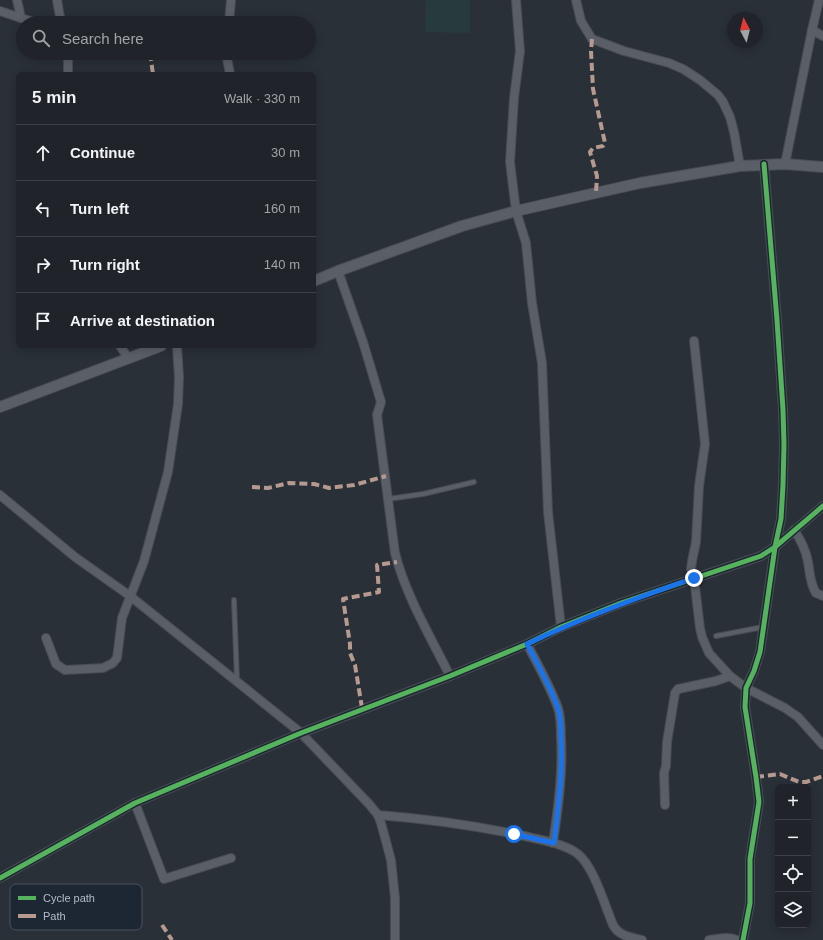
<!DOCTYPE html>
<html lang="en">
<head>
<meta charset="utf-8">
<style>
	body { margin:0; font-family:Helvetica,sans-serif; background:#282c32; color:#f1f3f6 }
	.controls { position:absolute; right:12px; bottom:12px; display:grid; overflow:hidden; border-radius:6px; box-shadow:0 2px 10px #0003 }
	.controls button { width:36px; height:36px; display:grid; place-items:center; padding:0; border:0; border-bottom:1px solid #3d4147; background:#20242a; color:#f1f3f6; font:20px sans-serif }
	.compass { position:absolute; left:727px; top:12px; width:36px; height:36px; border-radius:50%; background:#20242a; box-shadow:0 2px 10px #0003; rotate:353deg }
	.stop { position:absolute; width:12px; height:12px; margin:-9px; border:3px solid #1a73e8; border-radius:50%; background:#fff }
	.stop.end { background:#1a73e8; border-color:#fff; box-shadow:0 1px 4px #0008 }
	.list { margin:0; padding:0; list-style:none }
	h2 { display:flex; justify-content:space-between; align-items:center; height:52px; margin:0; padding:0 16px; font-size:17px }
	h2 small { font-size:13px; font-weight:400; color:#a2a4a8 }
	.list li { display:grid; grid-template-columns:26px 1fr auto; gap:12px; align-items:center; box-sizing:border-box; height:56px; padding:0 16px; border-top:1px solid #3d4147 }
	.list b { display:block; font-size:15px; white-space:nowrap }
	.list em { font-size:13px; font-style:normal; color:#a2a4a8 }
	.icon { flex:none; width:22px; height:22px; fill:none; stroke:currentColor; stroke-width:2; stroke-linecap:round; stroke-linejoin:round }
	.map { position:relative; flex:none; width:823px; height:940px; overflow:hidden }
	.search { position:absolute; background:#20242a; box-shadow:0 2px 10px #0003; left:16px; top:16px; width:300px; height:44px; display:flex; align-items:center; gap:10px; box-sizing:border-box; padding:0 14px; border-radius:22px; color:#a2a4a8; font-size:15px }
	.panel { position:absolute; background:#20242a; box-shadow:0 2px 10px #0003; left:16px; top:72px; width:300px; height:276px; border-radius:6px }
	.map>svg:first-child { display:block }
	.green { fill:#273a3e }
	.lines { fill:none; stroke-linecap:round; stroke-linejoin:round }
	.service-casing { stroke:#484c53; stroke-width:6 }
	.minor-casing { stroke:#484c53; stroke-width:10 }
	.tertiary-casing { stroke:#484c53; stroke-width:12 }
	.service { stroke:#5a5e66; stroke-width:4 }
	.minor { stroke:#5a5e66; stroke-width:8 }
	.tertiary { stroke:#5a5e66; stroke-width:10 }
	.quiet { stroke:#b69a8f; stroke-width:4; stroke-dasharray:8 4; stroke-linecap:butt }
	.cycleway-casing { stroke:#1d2633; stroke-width:8 }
	.cycleway { stroke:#56b35d; stroke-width:5 }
	.route { stroke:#1a73e8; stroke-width:5 }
	.key { fill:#1d2633; stroke:#4a5360; stroke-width:1 }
	.key-label { font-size:11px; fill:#b4bcc9 }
</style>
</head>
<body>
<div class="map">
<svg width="823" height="940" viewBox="0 0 823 940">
	<rect width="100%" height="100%" fill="#2a3038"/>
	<path class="green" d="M426,0H470V33L425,32Z"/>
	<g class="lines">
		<defs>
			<g id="service">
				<path d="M388,499L423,494L474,482"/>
				<path d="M234,600L237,681"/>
				<path d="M716,636L763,627"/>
			</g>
			<g id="minor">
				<path d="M17,0L21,18"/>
				<path d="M57,0L61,23"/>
				<path d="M516,0L520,51L514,98L510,162L516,211L526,243L532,303L542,363L548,512L561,627"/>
				<path d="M576,0L581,21L592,39L624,51L669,63L683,69L700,80L718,95L723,102L730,117L734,132L740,166"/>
				<path d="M0,11L36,23"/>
				<path d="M229,23L231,0"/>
				<path d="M812,30L823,36"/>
				<path d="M68,53V74"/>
				<path d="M226,53L230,74"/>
				<path d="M785,164L812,30L819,0"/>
				<path d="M338,271L363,342L381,402L377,415L395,553C406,596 430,636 450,676"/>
				<path d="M694,341L705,444L699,486L696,542L692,561L691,569L694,578L700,628L702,637L709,653L730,676L746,688L785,708L798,717L823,745"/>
				<path d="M120,346L129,359"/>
				<path d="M0,495L75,557L130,596L301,733L369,804L378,815L381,823L391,860L395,898V940"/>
				<path d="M794,530C801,540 806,551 808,562C810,573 810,584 816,593L823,596"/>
				<path d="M46,638L56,664L65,670L103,668L113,663L117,658L122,618L144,561L168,472L178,404L179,377L177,346"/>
				<path d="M527,644C538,665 550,686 558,708C561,717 561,728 561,738C563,774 558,808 553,843"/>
				<path d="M135,803L164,879L231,858"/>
				<path d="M665,805L664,773L666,766L667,742L675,693L678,689L716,681L730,676"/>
				<path d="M378,815C429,819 479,826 529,837C545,841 565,844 578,854C594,867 605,906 613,925C619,936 630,937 642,940"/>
				<path d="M0,878L135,803L301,733L450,676L527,644L561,627L621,603L761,556L775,547L823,506"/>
				<path d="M709,940C718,939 728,936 737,940"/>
				<path d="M743,940L750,903V859L759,802L756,777L745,707L746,688L754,671L760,652L775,547L781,519L783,485L784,445L783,410L777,320L764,164"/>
			</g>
			<g id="tertiary">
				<path d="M314,281L338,271L462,226L516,211L640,183L740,166L785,164L823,167"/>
				<path d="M0,407L161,346"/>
			</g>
		</defs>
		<use href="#service" class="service-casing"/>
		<use href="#minor" class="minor-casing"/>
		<use href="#tertiary" class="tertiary-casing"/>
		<use href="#service" class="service"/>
		<use href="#minor" class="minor"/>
		<use href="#tertiary" class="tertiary"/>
		<g class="quiet">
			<path d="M592,39L591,51L593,89L605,143L603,146L593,148L590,152L597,176L596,193"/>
			<path d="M150,53L153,74"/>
			<path d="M252,487L268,488L289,483L314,484L329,488L354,485L386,476"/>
			<path d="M362,708L355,665L350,653V644L343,599L379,592L377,565L397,562"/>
			<path d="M756,777L780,774L799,782H806L823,776"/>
			<path d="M162,925L172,940"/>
		</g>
		<defs>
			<g id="cycleway">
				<path d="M0,878L135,803L301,733L450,676L527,644L561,627L621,603L761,556L775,547L823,506"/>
				<path d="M743,940L750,903V859L759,802L756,777L745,707L746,688L754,671L760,652L775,547L781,519L783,485L784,445L783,410L777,320L764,164"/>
			</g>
		</defs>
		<use href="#cycleway" class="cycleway-casing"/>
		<use href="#cycleway" class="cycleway"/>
	</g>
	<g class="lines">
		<path class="route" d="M514,834L554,843C558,808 563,774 561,738C561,728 561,717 558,708C550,686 538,665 527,644C581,618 637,598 694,578"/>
	</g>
	<rect x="10" y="884" width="132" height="46" rx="6" class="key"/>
	<rect x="18" y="896" width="18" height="4" fill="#56b35d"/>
	<rect x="18" y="914" width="18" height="4" fill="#b69a8f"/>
	<g class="key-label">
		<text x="43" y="902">Cycle path</text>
		<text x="43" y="920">Path</text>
	</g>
</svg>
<div class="controls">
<button>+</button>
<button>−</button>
<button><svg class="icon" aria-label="locate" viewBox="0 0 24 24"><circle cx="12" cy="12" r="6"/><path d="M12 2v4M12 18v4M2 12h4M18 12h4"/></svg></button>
<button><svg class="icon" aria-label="layers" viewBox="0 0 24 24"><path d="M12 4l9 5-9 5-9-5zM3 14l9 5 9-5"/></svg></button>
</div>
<svg class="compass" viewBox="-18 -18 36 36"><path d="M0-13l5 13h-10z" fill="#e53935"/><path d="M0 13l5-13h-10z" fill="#a2a4a8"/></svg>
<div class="stop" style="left:514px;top:834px"></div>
<div class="stop end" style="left:694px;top:578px"></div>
<div class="search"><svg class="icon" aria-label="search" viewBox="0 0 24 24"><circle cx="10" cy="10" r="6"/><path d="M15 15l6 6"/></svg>Search here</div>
<section class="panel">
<h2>5 min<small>Walk · 330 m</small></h2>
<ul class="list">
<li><svg class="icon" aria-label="ahead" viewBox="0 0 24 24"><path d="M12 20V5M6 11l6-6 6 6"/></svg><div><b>Continue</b></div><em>30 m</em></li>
<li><svg class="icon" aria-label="left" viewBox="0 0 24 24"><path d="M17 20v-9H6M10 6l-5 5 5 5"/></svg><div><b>Turn left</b></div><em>160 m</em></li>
<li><svg class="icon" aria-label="right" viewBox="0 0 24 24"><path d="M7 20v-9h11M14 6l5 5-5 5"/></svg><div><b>Turn right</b></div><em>140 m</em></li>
<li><svg class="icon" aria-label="arrive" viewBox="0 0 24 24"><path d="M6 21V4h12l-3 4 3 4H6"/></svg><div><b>Arrive at destination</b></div></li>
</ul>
</section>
</div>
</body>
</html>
